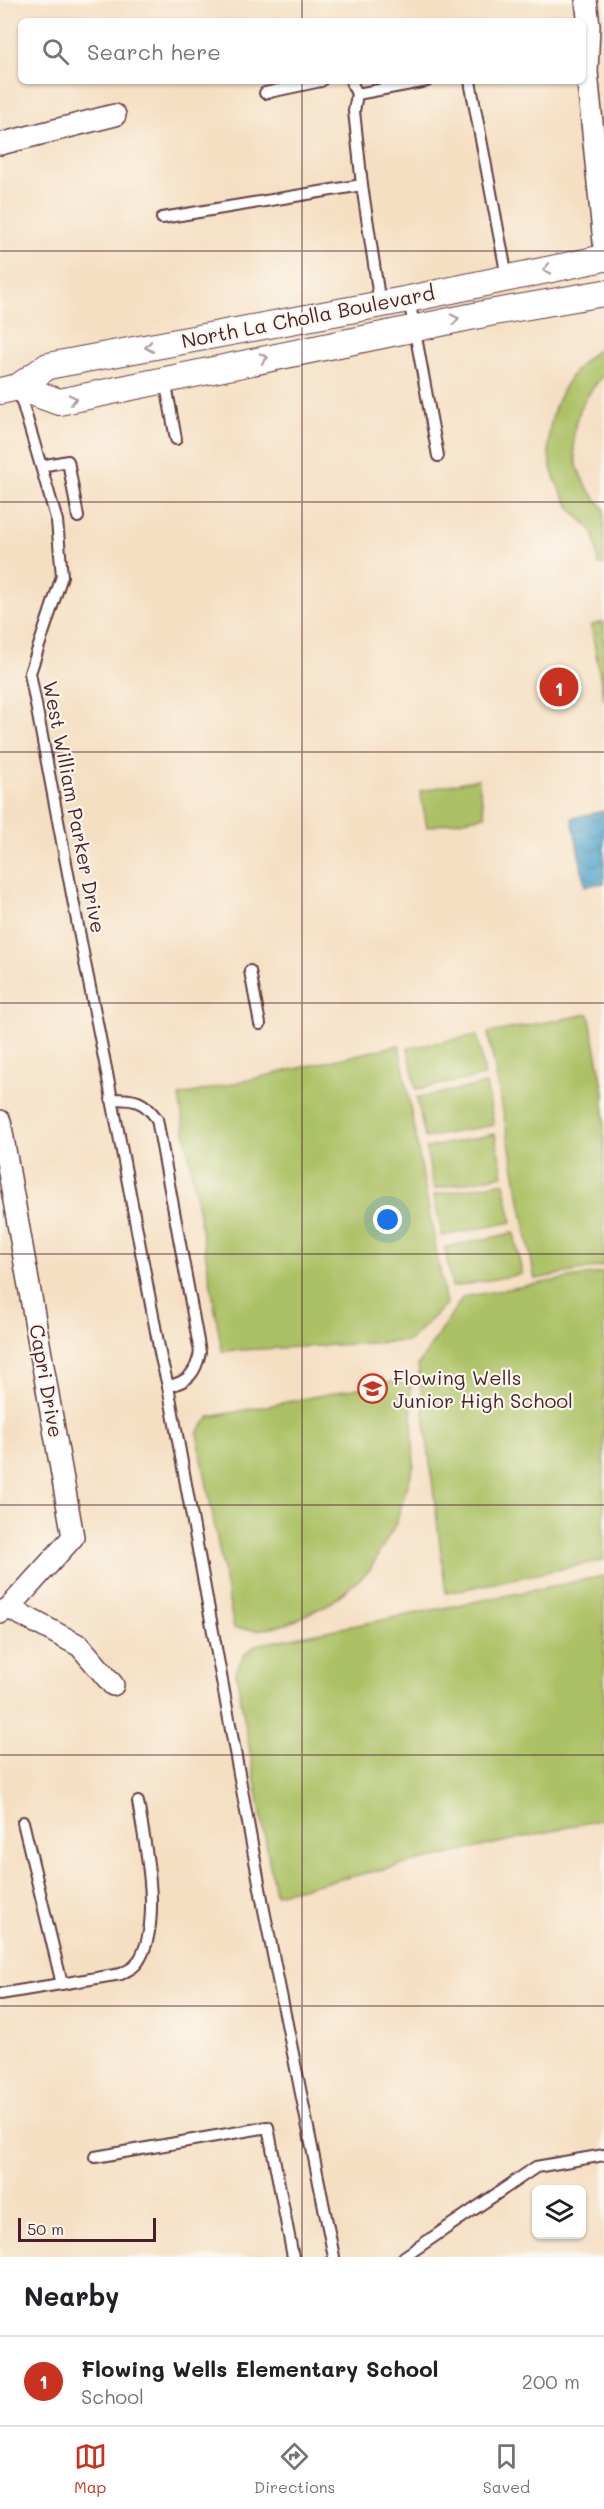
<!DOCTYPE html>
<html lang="en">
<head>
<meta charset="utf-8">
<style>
	body { margin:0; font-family:Mali,sans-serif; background:#f2f2f2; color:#202124 }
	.controls { position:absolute; right:18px; bottom:18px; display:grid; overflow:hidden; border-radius:9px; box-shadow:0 2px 4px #0004 }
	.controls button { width:54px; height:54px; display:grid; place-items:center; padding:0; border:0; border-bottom:2px solid #e0e0e0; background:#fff; color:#202124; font:30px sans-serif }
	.scale { position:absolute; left:18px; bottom:15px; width:138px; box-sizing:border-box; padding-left:6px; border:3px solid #4a1f2b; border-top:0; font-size:16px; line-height:21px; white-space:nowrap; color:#4a1f2b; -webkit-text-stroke:4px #fbf7ec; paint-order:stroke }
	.you { position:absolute; left:388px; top:1220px; width:21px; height:21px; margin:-15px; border:4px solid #fff; border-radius:50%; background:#1a73e8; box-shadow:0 0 0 9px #1a73e833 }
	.badge { display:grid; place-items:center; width:39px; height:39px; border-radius:50%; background:#c8321e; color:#fff; font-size:20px; font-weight:700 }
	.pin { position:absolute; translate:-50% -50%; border:3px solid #fff; box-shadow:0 2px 6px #0006 }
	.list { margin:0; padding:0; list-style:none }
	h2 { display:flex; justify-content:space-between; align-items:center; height:78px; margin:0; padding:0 24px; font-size:26px }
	h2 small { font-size:20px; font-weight:400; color:#757577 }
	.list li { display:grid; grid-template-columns:39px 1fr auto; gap:18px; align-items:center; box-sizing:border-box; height:90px; padding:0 24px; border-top:2px solid #e0e0e0 }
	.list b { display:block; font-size:22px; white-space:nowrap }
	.list p { margin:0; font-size:20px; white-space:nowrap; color:#757577 }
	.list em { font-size:20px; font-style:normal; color:#757577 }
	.icon { flex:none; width:33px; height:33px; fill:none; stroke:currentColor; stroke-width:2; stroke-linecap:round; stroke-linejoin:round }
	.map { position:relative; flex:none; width:604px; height:2257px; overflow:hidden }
	.search { position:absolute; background:#fff; box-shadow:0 2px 4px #0004; left:18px; right:18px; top:18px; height:66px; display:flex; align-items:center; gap:15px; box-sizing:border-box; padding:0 21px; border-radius:9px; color:#757577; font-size:22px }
	.sheet { height:168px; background:#fff }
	nav { display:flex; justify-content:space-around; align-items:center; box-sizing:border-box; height:84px; border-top:2px solid #e0e0e0; background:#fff; font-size:16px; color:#757577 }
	nav a { display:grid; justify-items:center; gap:3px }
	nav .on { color:#c8321e }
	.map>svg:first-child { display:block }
	.grass { fill:url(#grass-dots); stroke:#7b7048; stroke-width:1.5 }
	.garden { fill:#acc165; stroke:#7b7048; stroke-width:1.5 }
	.water { fill:url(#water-waves); stroke:#4f627c; stroke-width:1.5 }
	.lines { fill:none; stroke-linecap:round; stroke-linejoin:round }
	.service-casing { stroke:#643c42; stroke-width:14 }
	.minor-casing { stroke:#643c42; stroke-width:24 }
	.tertiary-casing { stroke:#643c42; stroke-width:28 }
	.service { stroke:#fff; stroke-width:10 }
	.minor { stroke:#fff; stroke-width:21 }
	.tertiary { stroke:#fff; stroke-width:26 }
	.oneway { stroke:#ae9aa0 }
	.grid { fill:none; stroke:#4a1f2b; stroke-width:1.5; stroke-opacity:0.55 }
	.labels { text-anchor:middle; stroke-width:4.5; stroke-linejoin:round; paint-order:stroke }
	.street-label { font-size:20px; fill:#4a1f2b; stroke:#fbf7ec }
	.poi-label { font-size:20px; fill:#4a1f2b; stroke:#fbf7ec; text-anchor:start }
</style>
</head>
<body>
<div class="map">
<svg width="604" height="2257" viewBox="0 0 604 2257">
	<defs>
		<pattern id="grass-dots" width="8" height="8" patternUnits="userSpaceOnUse" patternTransform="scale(1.5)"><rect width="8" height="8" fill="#acc165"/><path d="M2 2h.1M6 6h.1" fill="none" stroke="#96a558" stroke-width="1.8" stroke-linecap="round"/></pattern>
		<pattern id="water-waves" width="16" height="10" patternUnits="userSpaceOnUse" patternTransform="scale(1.5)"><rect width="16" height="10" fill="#54a6ce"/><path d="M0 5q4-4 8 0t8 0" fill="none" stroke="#4887a7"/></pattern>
	</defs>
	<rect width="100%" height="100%" fill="#fbf7ec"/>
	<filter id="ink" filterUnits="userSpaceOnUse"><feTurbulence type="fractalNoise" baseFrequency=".0167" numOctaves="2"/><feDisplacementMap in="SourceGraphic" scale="12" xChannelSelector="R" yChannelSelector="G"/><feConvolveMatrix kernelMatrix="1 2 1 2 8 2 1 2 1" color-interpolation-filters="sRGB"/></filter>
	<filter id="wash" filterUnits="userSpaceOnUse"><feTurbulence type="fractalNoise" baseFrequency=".008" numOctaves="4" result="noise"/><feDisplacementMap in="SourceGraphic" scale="24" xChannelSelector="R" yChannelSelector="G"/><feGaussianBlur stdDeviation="1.35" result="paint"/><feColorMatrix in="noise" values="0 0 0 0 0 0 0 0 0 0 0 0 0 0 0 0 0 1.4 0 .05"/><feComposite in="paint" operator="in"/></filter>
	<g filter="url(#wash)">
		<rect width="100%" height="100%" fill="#f5dfc3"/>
		<path class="grass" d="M604,622V700L591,625Z"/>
		<g class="garden">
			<path d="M604,346V375C564,416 563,467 604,508V564L598,565C597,555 597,538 591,530C586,522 577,517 572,510C566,502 561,491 556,482C535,435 561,370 604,346Z"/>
			<path d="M478,779L485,816L427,827L420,791Z"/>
			<path d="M589,1014L604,1092V1266L535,1279L488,1033Z"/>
			<path d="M477,1035L485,1076L416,1089L408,1048Z"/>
			<path d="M399,1045L446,1304L409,1341L222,1351L179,1096Z"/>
			<path d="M486,1084L494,1125L425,1138L417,1098Z"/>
			<path d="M495,1134L503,1175L434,1189L426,1148Z"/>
			<path d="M504,1182L512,1222L442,1236L434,1195Z"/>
			<path d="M514,1233L522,1274L452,1287L445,1247Z"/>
			<path d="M604,1272V1560L446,1593L418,1365L463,1297Z"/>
			<path d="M410,1378L414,1465L396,1523L369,1571L332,1602L290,1623L258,1630L234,1628L197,1433L210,1417Z"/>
			<path d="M604,1576V1819L275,1894L236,1672L243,1656L256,1645Z"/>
		</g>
		<path class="water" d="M604,811V883L585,886L572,818Z"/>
	</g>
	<g filter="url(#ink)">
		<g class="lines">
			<defs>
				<g id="service">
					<path d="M351,81L357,94"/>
					<path d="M470,81L507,277"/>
					<path d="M265,93L321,81"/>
					<path d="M362,185L354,111L357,94L427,81"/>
					<path d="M162,218L362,185L380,304"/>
					<path d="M409,299L438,456"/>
					<path d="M165,380L176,439"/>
					<path d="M18,388L57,521L62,576L30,673L85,963C112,1094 136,1226 161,1358L168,1386C189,1382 196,1372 200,1352L157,1119C143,1100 135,1099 111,1099"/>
					<path d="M41,466L68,461L78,517"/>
					<path d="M250,971L260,1024"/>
					<path d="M168,1386L264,1910L334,2257"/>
					<path d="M23,1822L62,1984"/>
					<path d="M0,1994L121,1974C126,1971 134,1968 137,1963C164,1926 145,1845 138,1802"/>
					<path d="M95,2157L268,2127L293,2257"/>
					<path d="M404,2257L536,2167L604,2155"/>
				</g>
				<g id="minor">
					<path d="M586,0L589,26L587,72L604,243"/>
					<path d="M0,144L115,115"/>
					<path d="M0,1121L73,1537L9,1608L0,1613"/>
					<path d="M9,1608L80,1646L113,1685"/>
				</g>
				<g id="tertiary">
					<path d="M18,387L59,402L489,313L604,293"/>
					<path d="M0,391L18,387L48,366L409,299L604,258"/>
				</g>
			</defs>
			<use href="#service" class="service-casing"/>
			<use href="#minor" class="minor-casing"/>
			<use href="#tertiary" class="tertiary-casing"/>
			<use href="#service" class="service"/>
			<use href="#minor" class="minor"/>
			<use href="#tertiary" class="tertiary"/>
		</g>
		<defs><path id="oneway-chevron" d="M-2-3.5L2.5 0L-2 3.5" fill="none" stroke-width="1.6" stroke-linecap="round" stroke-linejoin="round" transform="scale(1.5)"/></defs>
		<g class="oneway">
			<use href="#oneway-chevron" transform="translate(547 269) rotate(168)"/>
			<use href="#oneway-chevron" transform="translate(455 319) rotate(-12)"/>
			<use href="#oneway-chevron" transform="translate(149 347) rotate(170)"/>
			<use href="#oneway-chevron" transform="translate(264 358) rotate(-12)"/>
			<use href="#oneway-chevron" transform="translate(73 399) rotate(-12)"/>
		</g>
	</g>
	<path class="grid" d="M302,0V21M302,81V2257M0,251H604M0,502H604M0,752H604M0,1003H604M0,1254H604M0,1505H604M0,1755H604M0,2006H604"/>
	<defs>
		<symbol id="school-ring" viewBox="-11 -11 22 22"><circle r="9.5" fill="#fbf7ec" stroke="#c8321e" stroke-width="1.5"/><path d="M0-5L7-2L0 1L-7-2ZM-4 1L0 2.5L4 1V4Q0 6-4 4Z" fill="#c8321e"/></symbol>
	</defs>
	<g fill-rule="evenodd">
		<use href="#school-ring" x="356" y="1372" width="33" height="33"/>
	</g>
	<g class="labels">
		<g class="street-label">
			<text transform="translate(308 317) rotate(-11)" y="7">North La Cholla Boulevard</text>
			<text transform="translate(74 807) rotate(79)" y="7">West William Parker Drive</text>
			<text transform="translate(46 1381) rotate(80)" y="7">Capri Drive</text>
		</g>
		<g class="poi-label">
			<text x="393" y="1385">Flowing Wells<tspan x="393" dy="23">Junior High School</tspan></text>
		</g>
	</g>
</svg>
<div class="controls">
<button><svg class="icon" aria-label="layers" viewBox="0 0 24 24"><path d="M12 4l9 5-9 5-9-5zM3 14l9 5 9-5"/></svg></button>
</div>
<div class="scale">50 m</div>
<div class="you"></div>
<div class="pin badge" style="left:559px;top:687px">1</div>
<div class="search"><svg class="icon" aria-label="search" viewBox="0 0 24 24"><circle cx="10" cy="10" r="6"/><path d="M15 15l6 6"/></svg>Search here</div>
</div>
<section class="sheet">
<h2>Nearby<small></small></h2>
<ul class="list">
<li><span class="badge">1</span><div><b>Flowing Wells Elementary School</b><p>School</p></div><em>200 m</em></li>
</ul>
</section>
<nav>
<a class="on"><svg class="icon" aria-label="map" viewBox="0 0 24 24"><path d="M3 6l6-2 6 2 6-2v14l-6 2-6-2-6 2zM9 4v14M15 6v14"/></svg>Map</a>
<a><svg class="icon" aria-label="directions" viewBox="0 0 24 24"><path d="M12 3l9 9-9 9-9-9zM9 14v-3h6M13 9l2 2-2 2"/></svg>Directions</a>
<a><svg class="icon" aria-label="saved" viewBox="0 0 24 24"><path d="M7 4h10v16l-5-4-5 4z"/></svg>Saved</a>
</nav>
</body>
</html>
